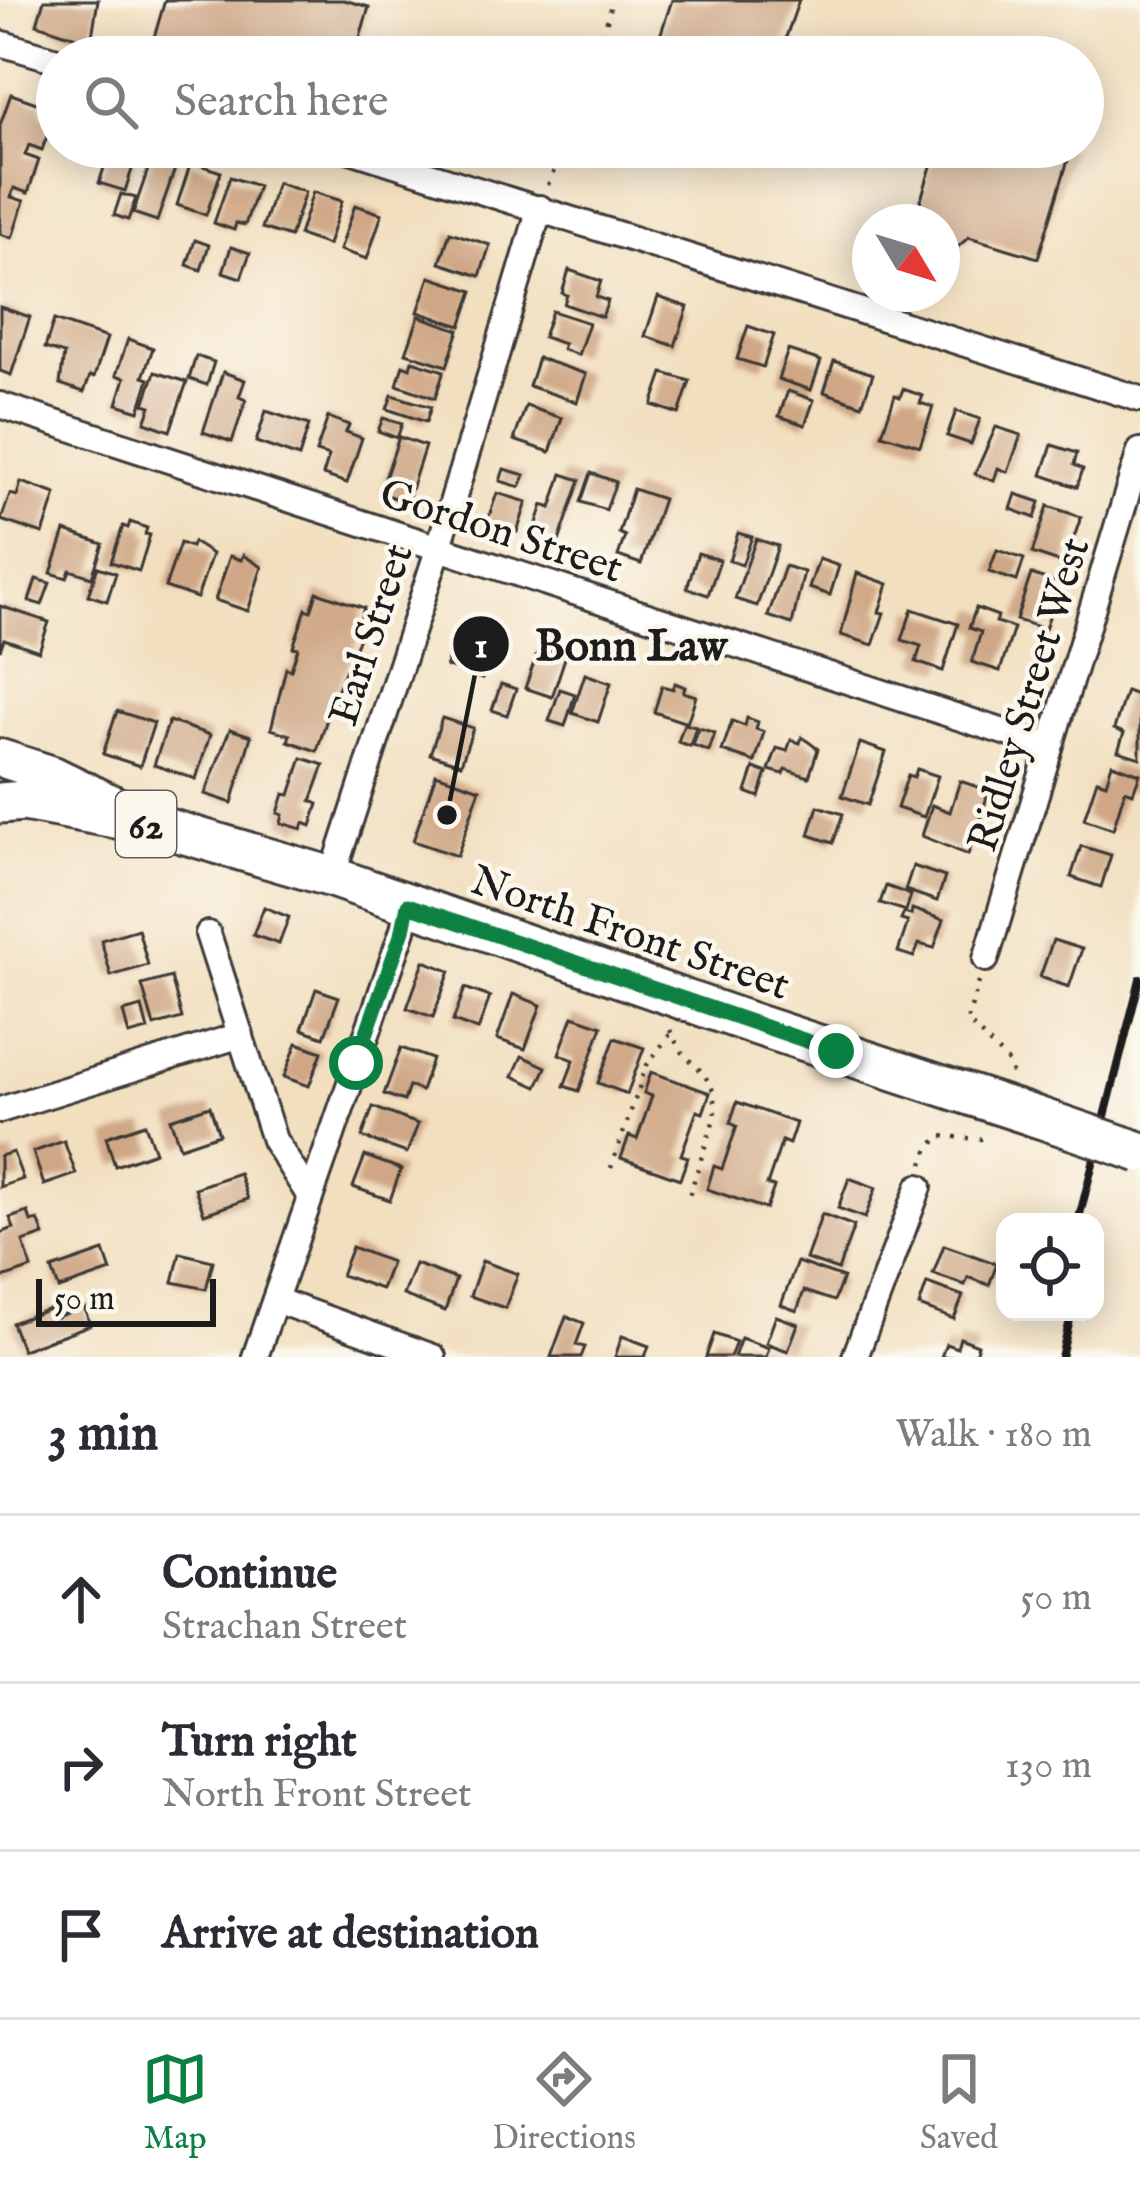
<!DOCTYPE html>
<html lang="en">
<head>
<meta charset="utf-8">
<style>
	body { margin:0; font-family:"IM FELL English",serif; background:#f2f2f3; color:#2b2b33 }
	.controls { position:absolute; right:36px; bottom:36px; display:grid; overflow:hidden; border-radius:24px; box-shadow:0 6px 30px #0003 }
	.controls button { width:108px; height:108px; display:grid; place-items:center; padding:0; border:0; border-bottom:3px solid #e1e1e2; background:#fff; color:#2b2b33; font:60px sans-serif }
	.compass { position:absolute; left:852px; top:204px; width:108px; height:108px; border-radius:50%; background:#fff; box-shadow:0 6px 30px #0003; rotate:128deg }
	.scale { position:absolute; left:36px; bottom:30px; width:180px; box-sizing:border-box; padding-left:12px; border:6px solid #1c1c1c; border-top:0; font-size:33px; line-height:42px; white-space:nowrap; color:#1c1c1c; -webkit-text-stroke:9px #fbf7ec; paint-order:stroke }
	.stop { position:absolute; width:36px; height:36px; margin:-27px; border:9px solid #0b8043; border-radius:50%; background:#fff }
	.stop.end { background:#0b8043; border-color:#fff; box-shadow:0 3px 12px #0008 }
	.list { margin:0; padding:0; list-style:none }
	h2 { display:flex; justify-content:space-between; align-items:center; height:156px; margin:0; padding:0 48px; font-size:51px }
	h2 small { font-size:39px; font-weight:400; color:#7c7c81 }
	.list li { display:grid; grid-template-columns:78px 1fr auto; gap:36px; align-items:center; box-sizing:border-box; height:168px; padding:0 48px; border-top:3px solid #e1e1e2 }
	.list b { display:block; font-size:45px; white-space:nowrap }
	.list p { margin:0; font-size:39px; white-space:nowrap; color:#7c7c81 }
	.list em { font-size:39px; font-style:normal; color:#7c7c81 }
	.icon { flex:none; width:66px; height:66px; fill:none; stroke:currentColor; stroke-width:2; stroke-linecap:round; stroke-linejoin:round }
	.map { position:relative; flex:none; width:1140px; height:1357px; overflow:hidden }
	.search { position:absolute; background:#fff; box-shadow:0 6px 30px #0003; left:36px; right:36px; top:36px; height:132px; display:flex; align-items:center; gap:30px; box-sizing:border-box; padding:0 42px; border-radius:66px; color:#7c7c81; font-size:45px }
	.sheet { height:660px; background:#fff }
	nav { display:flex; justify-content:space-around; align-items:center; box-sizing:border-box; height:168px; border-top:3px solid #e1e1e2; background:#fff; font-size:33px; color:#7c7c81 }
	nav a { display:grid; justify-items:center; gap:6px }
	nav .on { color:#0b8043 }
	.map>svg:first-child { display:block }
	.building { fill:#cfa786 }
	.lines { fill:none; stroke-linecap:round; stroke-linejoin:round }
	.street-casing { stroke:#3c3935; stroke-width:30 }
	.secondary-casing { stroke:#3c3935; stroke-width:42 }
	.primary-casing { stroke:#3c3935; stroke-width:45 }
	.path { stroke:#3c3935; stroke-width:4.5; stroke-dasharray:3 9; stroke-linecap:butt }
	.street { stroke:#fff; stroke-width:24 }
	.secondary { stroke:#fff; stroke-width:36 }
	.primary { stroke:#fff; stroke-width:39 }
	.rail { stroke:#1c1c1c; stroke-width:8 }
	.primary-bridge-casing { stroke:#3c3935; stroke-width:45; stroke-linecap:butt }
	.primary-bridge { stroke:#fff; stroke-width:39 }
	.route { stroke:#0b8043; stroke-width:15 }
	.labels { text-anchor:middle; stroke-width:9; stroke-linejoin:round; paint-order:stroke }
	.shield { fill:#fbf7ec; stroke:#5f5e5a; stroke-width:3 }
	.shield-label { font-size:39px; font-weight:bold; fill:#1c1c1c }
	.street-label { font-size:42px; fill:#1c1c1c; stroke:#fbf7ec }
	.leader { fill:none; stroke:#1c1c1c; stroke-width:4.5 }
	.callout-dot { fill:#1c1c1c; stroke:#fbf7ec; stroke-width:4.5 }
	.mark-label { font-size:36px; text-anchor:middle; font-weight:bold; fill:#fff }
	.callout-label { font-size:45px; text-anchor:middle; font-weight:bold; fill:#1c1c1c; stroke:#fbf7ec; stroke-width:9; stroke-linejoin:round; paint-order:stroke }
</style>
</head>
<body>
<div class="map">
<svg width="1140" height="1357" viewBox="0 0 1140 1357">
	<rect width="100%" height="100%" fill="#fbf7ec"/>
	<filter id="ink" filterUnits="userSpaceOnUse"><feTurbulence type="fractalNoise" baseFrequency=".00833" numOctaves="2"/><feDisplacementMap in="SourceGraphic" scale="24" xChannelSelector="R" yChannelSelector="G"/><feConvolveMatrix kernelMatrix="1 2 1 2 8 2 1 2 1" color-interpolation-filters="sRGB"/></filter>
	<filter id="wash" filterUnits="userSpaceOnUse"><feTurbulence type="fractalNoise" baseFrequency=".004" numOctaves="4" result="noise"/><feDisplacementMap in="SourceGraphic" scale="48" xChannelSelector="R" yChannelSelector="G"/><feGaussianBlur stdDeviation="2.7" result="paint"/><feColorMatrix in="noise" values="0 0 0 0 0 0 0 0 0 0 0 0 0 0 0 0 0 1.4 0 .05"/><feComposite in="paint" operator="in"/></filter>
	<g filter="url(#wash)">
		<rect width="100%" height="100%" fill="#f2dfc0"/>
		<g id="blocks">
			<g class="building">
				<path d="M44,0H98L91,42L37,24Z"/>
				<path d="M165,0H344L369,7L354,57H155L149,55Z"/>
				<path d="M672,0H799L779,57H653Z"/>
				<path d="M11,94L42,105L40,112L54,117L42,150L29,145L25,155L39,160L28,193L14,188L11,197L24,201L12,238L0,234V125Z"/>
				<path d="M111,147L139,148L125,191L99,183Z"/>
				<path d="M937,147H1072L1038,258L969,237L942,261V222H914Z"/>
				<path d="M154,152L178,160L157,221L133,213Z"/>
				<path d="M191,162L221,172L206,215L177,205Z"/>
				<path d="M230,177L258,186L245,225L236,223L234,230L214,223Z"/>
				<path d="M277,183L305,192L290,237L262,228Z"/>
				<path d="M313,192L342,201L328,245L299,235Z"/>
				<path d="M121,194L136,198L128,220L114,215Z"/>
				<path d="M355,205L382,214L367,259L340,250Z"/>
				<path d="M450,232L490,245L480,276L440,263Z"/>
				<path d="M195,240L209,245L201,270L187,265Z"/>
				<path d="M231,247L250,253L241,278L223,272Z"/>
				<path d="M569,270L601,281L596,297L608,301L602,317L564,304L567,295L562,293Z"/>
				<path d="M430,277L473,291L461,326L418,312Z"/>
				<path d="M658,297L688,307L675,346L645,336Z"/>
				<path d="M0,307L30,317L11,375L0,371Z"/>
				<path d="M552,311L589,323L578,355L562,349L564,344L543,337Z"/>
				<path d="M419,316L459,330L447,366L406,353Z"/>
				<path d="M54,320L107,338L94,377L90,376L84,392L60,384L64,354L45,348Z"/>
				<path d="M748,326L774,335L763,367L737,359Z"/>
				<path d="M128,339L153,348L143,377L149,379L139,411L117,404L125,378L116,375Z"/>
				<path d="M788,350L821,361L811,390L778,379Z"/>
				<path d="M196,356L214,362L207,385L189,379Z"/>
				<path d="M538,358L586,374L577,402L529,386Z"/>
				<path d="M412,361L444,371L435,398L397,385L403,365L410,368Z"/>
				<path d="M834,361L873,374L862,405L824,392Z"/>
				<path d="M155,372L187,382L170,431L145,422L151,406L144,404Z"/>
				<path d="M223,372L245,380L239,397L246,400L232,442L203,432Z"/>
				<path d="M663,373L690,381L679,414L652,405Z"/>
				<path d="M903,389L923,396L920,403L933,407L920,446L882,434L895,395L900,397Z"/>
				<path d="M788,391L814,400L805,425L779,416Z"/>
				<path d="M392,395L431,407L426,422L387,409Z"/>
				<path d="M526,406L562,418L550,452L514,440Z"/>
				<path d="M266,411L309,425L299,457L256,442Z"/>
				<path d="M956,411L980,419L971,444L947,436Z"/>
				<path d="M328,417L349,425L346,432L362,438L347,483L323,475L329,456L316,452Z"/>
				<path d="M383,418L402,424L397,438L378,431Z"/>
				<path d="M996,427L1021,435L1008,472L998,468L994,481L975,474Z"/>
				<path d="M399,437L425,446L407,502L380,493Z"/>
				<path d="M1052,445L1077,453L1074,465L1083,469L1077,487L1042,475Z"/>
				<path d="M504,469L525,475L520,487L500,481Z"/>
				<path d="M591,473L616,482L606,510L581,502Z"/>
				<path d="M562,474L580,480L557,547L532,538L543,505L551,508Z"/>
				<path d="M21,482L56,494L43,534L1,520L10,494L17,496Z"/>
				<path d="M633,489L663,499L641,564L618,556L625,536L619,533Z"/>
				<path d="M497,493L527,502L517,532L487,522Z"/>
				<path d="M1016,494L1040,502L1035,518L1011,509Z"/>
				<path d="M1048,506L1081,517L1065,564L1032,553Z"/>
				<path d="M130,522L147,528L145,534L150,535L139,571L111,562L123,526L128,528Z"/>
				<path d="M65,531L103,544L92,577L70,570L67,578L51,573Z"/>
				<path d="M738,533L752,537L742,565L729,560Z"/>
				<path d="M756,539L778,546L757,606L735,599Z"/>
				<path d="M193,542L212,554L197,598L165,587L180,543L191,547Z"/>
				<path d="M997,550L1024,559L1017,581L989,572Z"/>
				<path d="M698,553L720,560L708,595L687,588Z"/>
				<path d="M243,555L262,567L248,611L215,600L230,556L241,560Z"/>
				<path d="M819,559L839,566L830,595L809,588Z"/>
				<path d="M785,566L804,572L792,624L768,616Z"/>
				<path d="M98,567L116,573L107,601L88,595Z"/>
				<path d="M857,573L888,584L879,612L884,613L873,645L841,635Z"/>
				<path d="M1031,574L1060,584L1045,629L1016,620Z"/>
				<path d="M36,579L50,583L42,605L29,601Z"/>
				<path d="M317,592L364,608L355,635L359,637L335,696L339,697L333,714L329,712L317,751L288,741L290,735L271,729L286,668L291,670L298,648L293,647L306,609L311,611Z"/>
				<path d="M0,606L49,622L39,651L4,639L0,650Z"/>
				<path d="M976,608L998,616L996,622L1014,628L1000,671L972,662L981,632L969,628Z"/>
				<path d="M912,609L958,624L943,671L916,662L921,646L902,640Z"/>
				<path d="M475,633L484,636L482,642L493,646L482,679L446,666L457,634L473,639Z"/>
				<path d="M552,647L567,652L552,697L525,688L538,651L549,654Z"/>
				<path d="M585,674L611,683L598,722L572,713Z"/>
				<path d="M675,683L685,687L683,692L696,696L687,723L654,712L662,686L673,689Z"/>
				<path d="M501,684L516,689L507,715L492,710Z"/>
				<path d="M560,689L575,694L565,726L549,721Z"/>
				<path d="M1126,691L1140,696V758L1118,751L1124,733L1114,729Z"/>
				<path d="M117,711L154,723L140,766L103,754Z"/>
				<path d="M442,718L473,728L461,764L430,754Z"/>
				<path d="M747,718L758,722L756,729L764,732L755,762L722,751L732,721L745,726Z"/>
				<path d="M169,721L210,735L196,779L154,765Z"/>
				<path d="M684,724L696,727L690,746L678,742Z"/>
				<path d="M699,728L715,733L709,751L693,745Z"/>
				<path d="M230,729L251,736L232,803L205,794Z"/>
				<path d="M802,737L818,749L809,777L785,769L783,774L769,770L777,748L787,751L791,740L800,743Z"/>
				<path d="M860,743L886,752L868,805L842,796Z"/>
				<path d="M302,758L324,765L311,801L318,804L311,826L304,823L302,829L281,823L283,815L278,813L284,794L290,795Z"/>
				<path d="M1112,764L1140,774L1133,793L1125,790L1113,829L1084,819L1097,780L1106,783Z"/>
				<path d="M754,768L767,773L759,797L746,792Z"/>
				<path d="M917,769L938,776L924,817L897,808L908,775L914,777Z"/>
				<path d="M436,774L480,789L457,856L413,841Z"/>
				<path d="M960,781L989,791L968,855L922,836L932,805L950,812Z"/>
				<path d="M818,806L843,814L833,843L809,835Z"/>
				<path d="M1081,846L1111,855L1101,887L1071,877Z"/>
				<path d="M913,866L945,877L937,901L905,890Z"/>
				<path d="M886,886L911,895L906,911L880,903Z"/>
				<path d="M264,907L289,917L279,944L253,935Z"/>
				<path d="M912,909L944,920L934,948L919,944L914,957L898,952L908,922L901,920L904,913L911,915Z"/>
				<path d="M138,929L148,965L111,976L101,940Z"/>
				<path d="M1053,940L1082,949L1069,987L1040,977Z"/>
				<path d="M424,961L450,971L433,1017L407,1008Z"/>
				<path d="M171,977L182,1018L154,1026L142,985Z"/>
				<path d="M465,988L490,997L478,1030L453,1021Z"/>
				<path d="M316,989L339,997L324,1037L302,1029Z"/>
				<path d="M513,994L541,1005L525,1049L497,1039Z"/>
				<path d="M142,1007L148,1030L129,1035L123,1012Z"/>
				<path d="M573,1016L602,1026L579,1091L564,1086L574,1060L559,1054Z"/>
				<path d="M615,1038L644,1048L627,1094L598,1083Z"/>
				<path d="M297,1043L322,1052L309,1086L284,1077Z"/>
				<path d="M401,1048L432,1059L421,1091L409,1086L404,1101L384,1094Z"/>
				<path d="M522,1056L546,1067L537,1087L513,1076Z"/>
				<path d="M651,1072L710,1093L703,1113L697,1111L681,1155L688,1157L680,1179L621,1158L629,1136L637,1139L652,1096L644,1093Z"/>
				<path d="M737,1102L796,1123L789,1144L782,1141L767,1185L774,1187L766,1209L707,1189L714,1166L722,1169L737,1126L730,1123Z"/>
				<path d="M210,1106L219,1134L180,1147L170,1119Z"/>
				<path d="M373,1107L418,1124L407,1153L362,1137Z"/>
				<path d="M145,1124L155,1152L115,1166L106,1137Z"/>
				<path d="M64,1141L76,1174L44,1185L33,1152Z"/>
				<path d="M13,1152L23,1179L0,1187V1156Z"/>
				<path d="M365,1156L401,1169L390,1200L353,1187Z"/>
				<path d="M239,1173L248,1199L204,1214L195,1188Z"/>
				<path d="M849,1178L876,1188L865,1218L838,1208Z"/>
				<path d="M28,1212L31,1222L38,1220L44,1235L23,1242L32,1268L0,1279V1233L14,1228L10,1218Z"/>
				<path d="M822,1214L854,1226L838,1270L806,1259Z"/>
				<path d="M944,1245L997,1264L989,1285L968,1277L965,1285L933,1274Z"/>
				<path d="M352,1247L391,1262L381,1289L341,1275Z"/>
				<path d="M104,1251L111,1271L59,1289L52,1269Z"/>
				<path d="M180,1253L213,1261L206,1289L173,1282Z"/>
				<path d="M482,1261L518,1274L505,1308L470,1296Z"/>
				<path d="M797,1262L843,1278L834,1301L804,1291L797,1311L781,1305Z"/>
				<path d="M415,1264L456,1279L445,1311L403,1295Z"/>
				<path d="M927,1283L963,1296L954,1319L919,1306Z"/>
				<path d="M84,1307L90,1325L22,1350L12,1323L52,1308L56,1317Z"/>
				<path d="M566,1316L584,1323L576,1345L585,1347L581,1357H551Z"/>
				<path d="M776,1316L798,1324L788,1351L766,1343Z"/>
				<path d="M714,1334L736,1342L730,1357H706Z"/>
				<path d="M622,1336L649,1346L645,1357H615Z"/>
				<path d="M741,1338L769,1348L766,1357H734Z"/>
				<path d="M960,1338L978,1345L974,1357H941L946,1344L957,1348Z"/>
			</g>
		</g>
	</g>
	<g filter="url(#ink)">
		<use href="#blocks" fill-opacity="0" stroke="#3c3935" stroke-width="3"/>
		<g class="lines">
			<defs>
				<g id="street">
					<path d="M0,43L57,60"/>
					<path d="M341,147L1140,399"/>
					<path d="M0,405L1050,747"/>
					<path d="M332,877L438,550L540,208"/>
					<path d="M208,934L274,1140L309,1195"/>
					<path d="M986,959L1140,451"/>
					<path d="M0,1110L241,1035"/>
					<path d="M275,1300L433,1357"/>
					<path d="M255,1357L403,930L408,905"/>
					<path d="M855,1357L919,1187"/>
				</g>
				<path id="secondary" d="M0,758L53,775L133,814"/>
				<path id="primary" d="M0,803L24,801L158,826L332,877L754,1024L1037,1117"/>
			</defs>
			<use href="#street" class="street-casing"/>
			<use href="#secondary" class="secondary-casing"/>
			<use href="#primary" class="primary-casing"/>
			<g class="path">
				<path d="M598,57L612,0"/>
				<path d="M548,185L564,147"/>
				<path d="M979,982L967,1021L1009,1063L1013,1077"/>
				<path d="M670,1030L680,1050L704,1074L715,1094V1116L689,1196"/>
				<path d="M923,1164L929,1148L941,1136L981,1139L990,1135"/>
				<path d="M611,1168L647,1065L671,1033"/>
			</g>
			<use href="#street" class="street"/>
			<use href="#secondary" class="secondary"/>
			<use href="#primary" class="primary"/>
			<g class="rail">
				<path d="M1078,1222L1140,979"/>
				<path d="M1061,1357L1072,1312"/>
			</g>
			<defs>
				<path id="primary-bridge" d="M1037,1117L1140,1152"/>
			</defs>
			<use href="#primary-bridge" class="primary-bridge-casing"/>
			<use href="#primary-bridge" class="primary-bridge"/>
		</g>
	</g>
	<g class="lines" filter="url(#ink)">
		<path class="route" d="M356,1063L403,930L408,905L836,1051"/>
	</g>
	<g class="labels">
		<rect class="shield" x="116" y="791" width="60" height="66" rx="9"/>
		<g class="shield-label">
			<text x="146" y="838">62</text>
		</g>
		<g class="street-label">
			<text transform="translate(502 529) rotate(18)" y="15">Gordon Street</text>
			<text transform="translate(369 634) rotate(-72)" y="15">Earl Street</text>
			<text transform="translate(1027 694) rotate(-73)" y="15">Ridley Street West</text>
			<text transform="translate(631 931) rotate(19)" y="15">North Front Street</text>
		</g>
	</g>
	<path class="leader" d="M447 815L481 644"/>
	<g class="callout-dot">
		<circle cx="447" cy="815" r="12"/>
		<circle cx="481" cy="644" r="30"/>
	</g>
	<g class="mark-label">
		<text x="481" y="657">1</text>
	</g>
	<g class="callout-label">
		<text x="631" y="660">Bonn Law</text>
	</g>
</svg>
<div class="controls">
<button><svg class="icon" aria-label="locate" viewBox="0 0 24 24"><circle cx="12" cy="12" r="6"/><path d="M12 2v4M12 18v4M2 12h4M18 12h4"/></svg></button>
</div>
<svg class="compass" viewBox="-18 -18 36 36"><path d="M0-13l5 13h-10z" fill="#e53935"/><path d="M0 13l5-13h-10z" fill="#7c7c81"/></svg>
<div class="scale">50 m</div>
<div class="stop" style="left:356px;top:1063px"></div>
<div class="stop end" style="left:836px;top:1051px"></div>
<div class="search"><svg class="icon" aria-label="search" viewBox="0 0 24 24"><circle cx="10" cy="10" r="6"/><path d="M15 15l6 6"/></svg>Search here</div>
</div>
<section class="sheet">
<h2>3 min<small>Walk · 180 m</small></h2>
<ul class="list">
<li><svg class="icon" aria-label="ahead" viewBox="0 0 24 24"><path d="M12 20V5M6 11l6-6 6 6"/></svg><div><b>Continue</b><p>Strachan Street</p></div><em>50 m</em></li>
<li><svg class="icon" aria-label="right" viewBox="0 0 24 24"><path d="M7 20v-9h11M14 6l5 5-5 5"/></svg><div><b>Turn right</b><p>North Front Street</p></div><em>130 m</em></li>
<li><svg class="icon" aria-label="arrive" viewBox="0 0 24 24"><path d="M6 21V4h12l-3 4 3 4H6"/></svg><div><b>Arrive at destination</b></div></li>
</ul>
</section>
<nav>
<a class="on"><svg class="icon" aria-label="map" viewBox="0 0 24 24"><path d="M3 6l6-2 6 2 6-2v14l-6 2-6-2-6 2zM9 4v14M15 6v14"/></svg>Map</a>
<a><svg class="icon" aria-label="directions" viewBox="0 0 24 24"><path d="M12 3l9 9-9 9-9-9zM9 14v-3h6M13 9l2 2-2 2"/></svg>Directions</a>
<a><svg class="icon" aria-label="saved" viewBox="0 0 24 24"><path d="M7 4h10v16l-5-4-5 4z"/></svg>Saved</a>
</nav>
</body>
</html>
